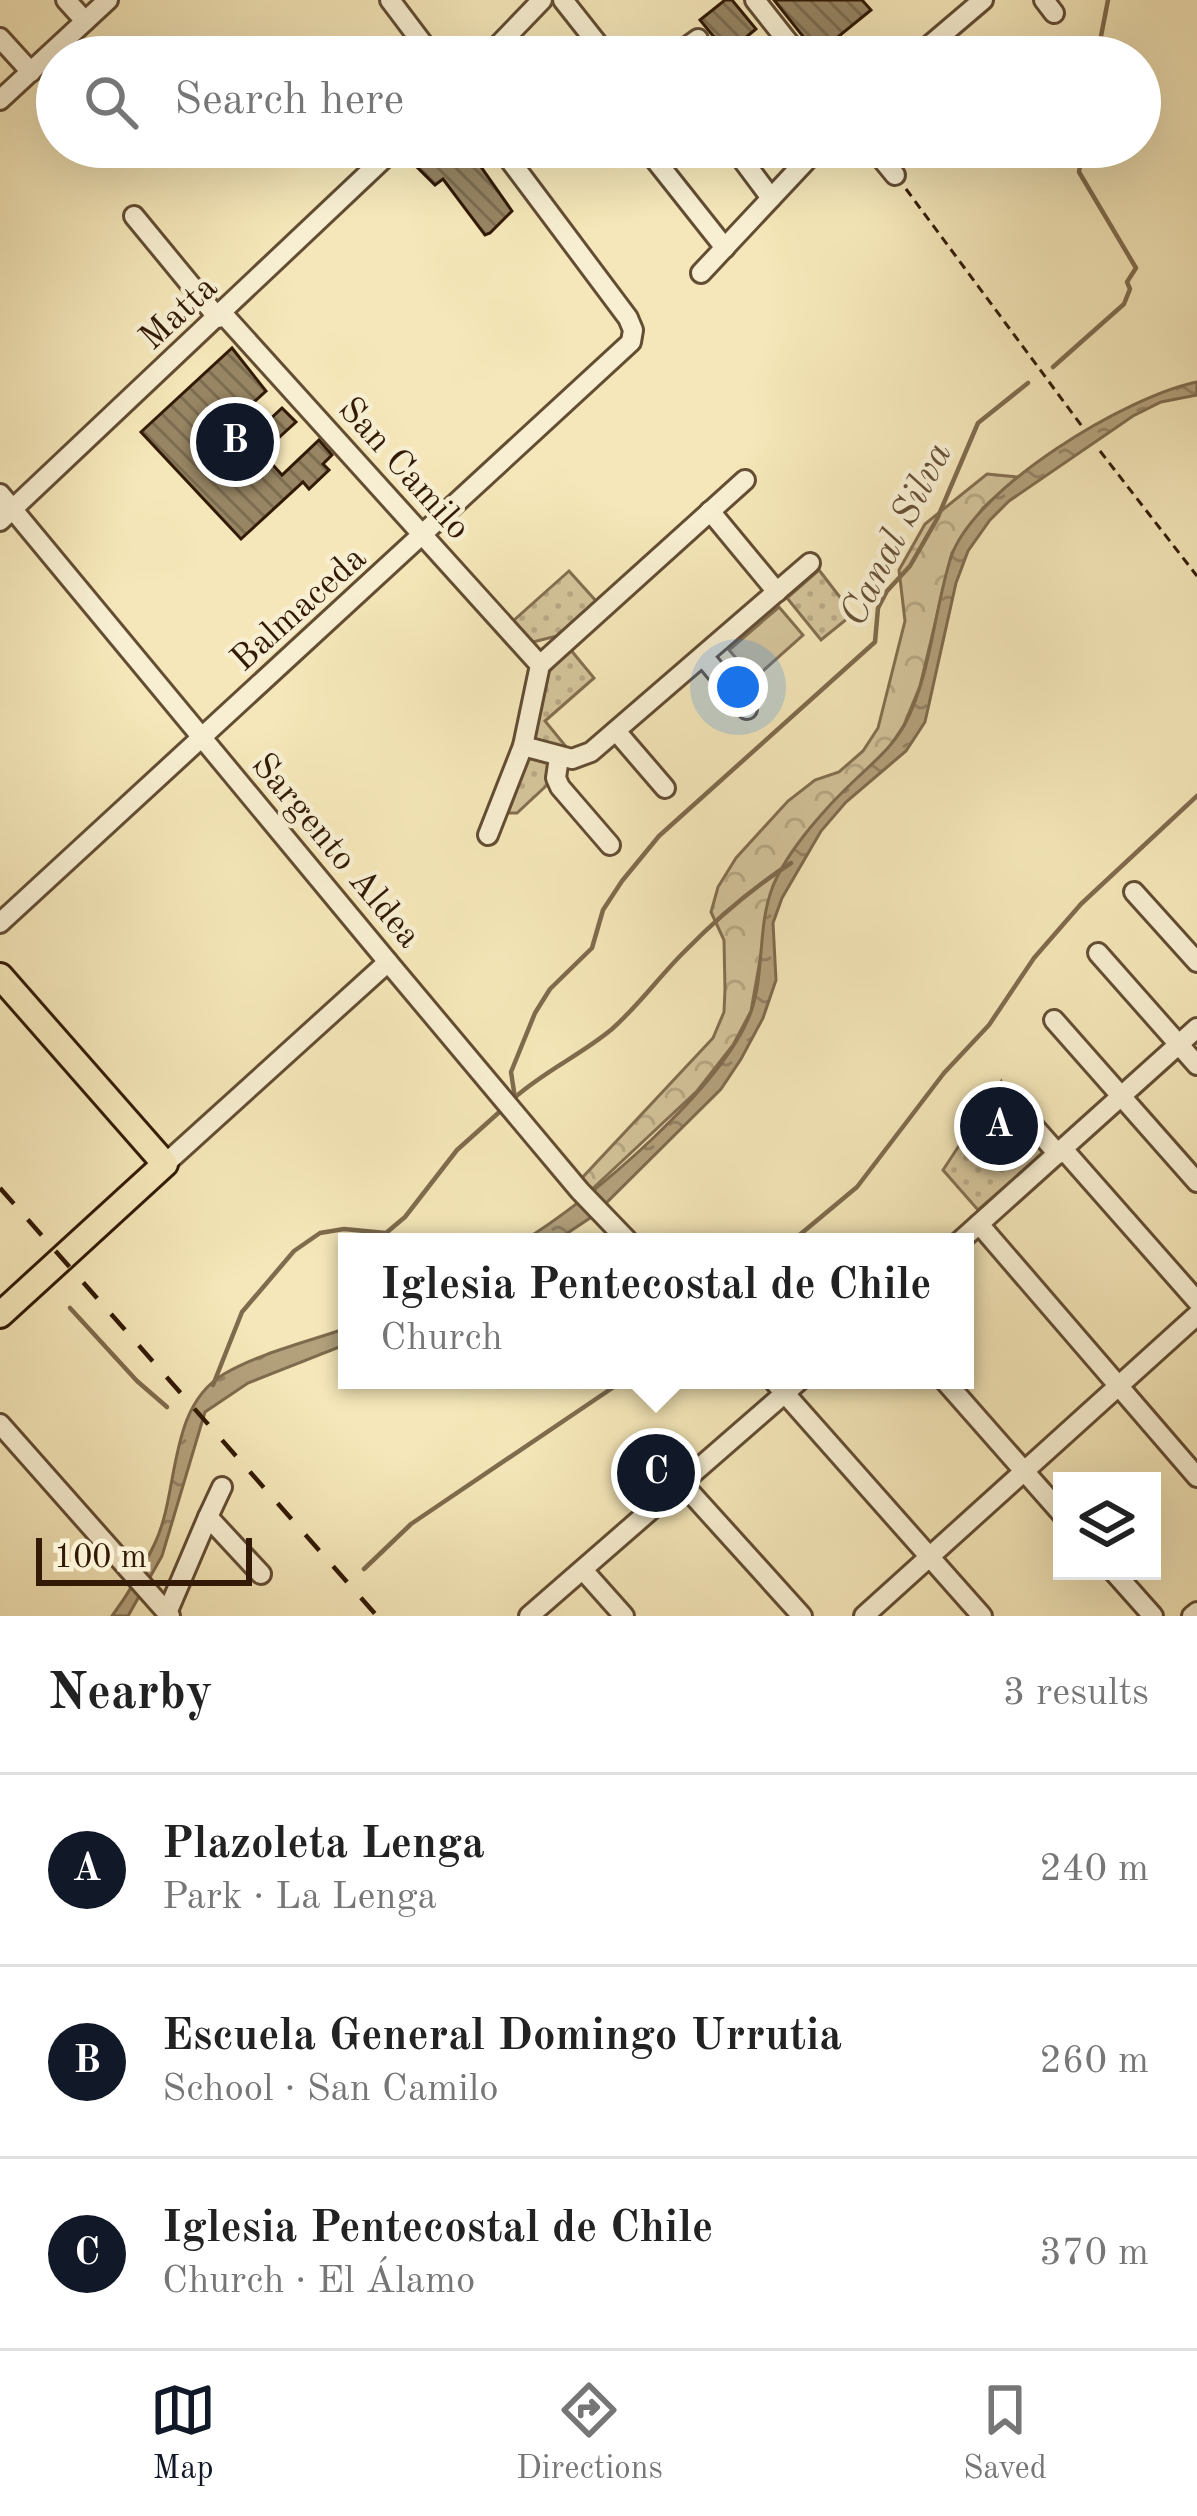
<!DOCTYPE html>
<html lang="en">
<head>
<meta charset="utf-8">
<style>
	body { margin:0; font-family:"Old Standard TT",serif; background:#f2f2f2; color:#222 }
	.controls { position:absolute; right:36px; bottom:36px; display:grid; overflow:hidden; border-radius:0px; box-shadow:0 12px 48px #0002 }
	.controls button { width:108px; height:108px; display:grid; place-items:center; padding:0; border:0; border-bottom:3px solid #e0e0e0; background:#fff; color:#222; font:60px sans-serif }
	.scale { position:absolute; left:36px; bottom:30px; width:216px; box-sizing:border-box; padding-left:12px; border:6px solid #321a06; border-top:0; font-size:33px; line-height:42px; white-space:nowrap; color:#321a06; -webkit-text-stroke:9px #f8efd2; paint-order:stroke }
	.you { position:absolute; left:738px; top:687px; width:42px; height:42px; margin:-30px; border:9px solid #fff; border-radius:50%; background:#1a73e8; box-shadow:0 0 0 18px #1a73e833 }
	.badge { display:grid; place-items:center; width:78px; height:78px; border-radius:50%; background:#111827; color:#fff; font-size:39px; font-weight:700 }
	.pin { position:absolute; translate:-50% -50%; border:6px solid #fff; box-shadow:0 3px 12px #0006 }
	.popup { position:absolute; left:338px; top:1233px; width:636px; height:156px; box-sizing:border-box; display:grid; place-content:center; border-radius:0px; background:#fff; filter:drop-shadow(0 3px 9px #0005); font-size:39px; white-space:nowrap; color:#767676 }
	.popup b { font-size:45px; color:#222 }
	.popup::after { content:''; position:absolute; left:50%; top:100%; margin-left:-24px; border:24px solid transparent; border-top-color:#fff }
	.list { margin:0; padding:0; list-style:none }
	h2 { display:flex; justify-content:space-between; align-items:center; height:156px; margin:0; padding:0 48px; font-size:51px }
	h2 small { font-size:39px; font-weight:400; color:#767676 }
	.list li { display:grid; grid-template-columns:78px 1fr auto; gap:36px; align-items:center; box-sizing:border-box; height:192px; padding:0 48px; border-top:3px solid #e0e0e0 }
	.list b { display:block; font-size:45px; white-space:nowrap }
	.list p { margin:0; font-size:39px; white-space:nowrap; color:#767676 }
	.list em { font-size:39px; font-style:normal; color:#767676 }
	.icon { flex:none; width:66px; height:66px; fill:none; stroke:currentColor; stroke-width:2; stroke-linecap:round; stroke-linejoin:round }
	.map { position:relative; flex:none; width:1197px; height:1616px; overflow:hidden }
	.search { position:absolute; background:#fff; box-shadow:0 12px 48px #0002; left:36px; right:36px; top:36px; height:132px; display:flex; align-items:center; gap:30px; box-sizing:border-box; padding:0 42px; border-radius:66px; color:#767676; font-size:45px }
	.sheet { height:732px; background:#fff }
	nav { display:flex; justify-content:space-around; align-items:center; box-sizing:border-box; height:168px; border-top:3px solid #e0e0e0; background:#fff; font-size:33px; color:#767676 }
	nav a { display:grid; justify-items:center; gap:6px }
	nav .on { color:#111827 }
	.map>svg:first-child { display:block }
	.green { fill:url(#green-dots); stroke:#836f50; stroke-width:3 }
	.forest { fill:url(#forest-crowns); stroke:#836f50; stroke-width:3 }
	.pitch { fill:#d4c49b; stroke:#836f50; stroke-width:3 }
	.water { fill:url(#water-ripples); stroke:#7f6b4d; stroke-width:3 }
	.lines { fill:none; stroke-linecap:round; stroke-linejoin:round }
	.stream { stroke:#7f6b4d; stroke-width:4.5 }
	.building { fill:url(#building-back-hatch); stroke:#321a06; stroke-width:3 }
	.minor-casing { stroke:#634d33; stroke-width:24 }
	.major-casing { stroke:#321a06; stroke-width:30 }
	.path { stroke:#321a06; stroke-width:3; stroke-dasharray:9 6; stroke-linecap:butt }
	.minor { stroke:#f8efd2; stroke-width:18 }
	.major { stroke:#f5e7b9; stroke-width:24 }
	.rail { stroke:#321a06; stroke-width:4.5; stroke-dasharray:21 21; stroke-linecap:butt }
	.labels { text-anchor:middle; stroke-width:9; stroke-linejoin:round; paint-order:stroke }
	.street-label { font-size:36px; fill:#321a06; stroke:#f8efd2 }
	.water-label { font-size:39px; font-style:italic; fill:#665035; stroke:#f8efd2 }
</style>
</head>
<body>
<div class="map">
<svg width="1197" height="1616" viewBox="0 0 1197 1616">
	<defs>
		<pattern id="green-dots" width="8" height="8" patternUnits="userSpaceOnUse" patternTransform="scale(3)"><rect width="8" height="8" fill="#d4c49b"/><path d="M2 2h.1M6 6h.1" fill="none" stroke="#b6a884" stroke-width="1.8" stroke-linecap="round"/></pattern>
		<pattern id="forest-crowns" width="20" height="18" patternUnits="userSpaceOnUse" patternTransform="scale(3)"><rect width="20" height="18" fill="#d4c49b"/><path d="M2 6a3 3 0 1 1 6 0M12 15a3 3 0 1 1 6 0" fill="none" stroke="#b6a884"/></pattern>
		<pattern id="water-ripples" width="26" height="14" patternUnits="userSpaceOnUse" patternTransform="scale(3)"><rect width="26" height="14" fill="#b3a17c"/><path d="M2 4q2-2 4 0t4 0M15 11q2-2 4 0t4 0" fill="none" stroke="#928264"/></pattern>
		<pattern id="building-back-hatch" width="6" height="6" patternUnits="userSpaceOnUse" patternTransform="scale(3)"><rect width="6" height="6" fill="#978563"/><path d="M-1 5l2 2M0 0l6 6M5-1l2 2" fill="none" stroke="#7c6c50"/></pattern>
	</defs>
	<rect width="100%" height="100%" fill="#f5e7b9"/>
	<filter id="stains"><feTurbulence type="fractalNoise" baseFrequency=".00167" numOctaves="4"/><feColorMatrix values="0 0 0 0 .2 0 0 0 0 .09 0 0 0 0 .02 0 0 0 .5 -.17"/></filter>
	<radialGradient id="worn" r=".72"><stop offset=".6" stop-color="#630" stop-opacity="0"/><stop offset="1" stop-color="#630" stop-opacity=".3"/></radialGradient>
	<g class="green">
		<path d="M819,570L853,614L821,640L787,598Z"/>
		<path d="M569,571L596,601L557,636L533,642L513,621Z"/>
		<path d="M570,649L594,678L545,721L568,749L532,741L546,675Z"/>
		<path d="M528,758L551,764L547,785L517,813H508Z"/>
		<path d="M1001,1082L1005,1102L1048,1149L978,1210L943,1170Z"/>
	</g>
	<path class="forest" d="M987,474L1017,477L983,508L952,553L920,686L904,725L887,751L812,826L773,886L751,1011L733,1045L697,1091L589,1192L581,1179L713,1038L724,1012L725,989L724,940L711,912L718,887L736,858L788,801L815,780L839,772L863,751L878,728L905,621L899,570L925,524Z"/>
	<path class="pitch" d="M779,607L803,635L754,679L729,650Z"/>
	<g class="water">
		<path d="M1197,382V395L1161,402L1133,416L1009,501L990,520L968,551L956,583L925,722L906,751L846,802L821,831L782,898L773,923L776,980L763,1018L741,1059L721,1089L593,1216L554,1242H521C589,1202 724,1086 751,1012C765,972 757,926 773,886C788,849 828,805 857,778C875,761 893,746 905,724C931,675 934,610 951,557C975,487 1127,396 1197,382Z"/>
		<path d="M347,1328V1344L248,1383L205,1412L162,1556L128,1616H112C129,1593 143,1569 155,1543C180,1490 167,1408 224,1374C260,1353 307,1342 347,1328Z"/>
	</g>
	<g class="lines">
		<g class="stream">
			<path d="M1097,57L1108,0"/>
			<path d="M1053,367L1124,304L1130,289L1127,282L1136,268L1079,172L1083,147"/>
			<path d="M515,1098L511,1072L535,1013L550,989L592,948L603,910L622,881L659,836L875,642L878,608L887,591L910,566L937,519L978,423L1028,383"/>
			<path d="M513,1099C544,1071 581,1055 612,1029C638,1006 659,977 683,953C716,919 751,889 791,863"/>
			<path d="M791,1242L857,1187L944,1073L989,1025L1034,958L1081,904L1197,796"/>
			<path d="M70,1308L137,1381L167,1407"/>
			<path d="M213,1385L242,1312L294,1251L320,1233L344,1229L386,1233L405,1217L457,1150L505,1107"/>
			<path d="M364,1569L411,1524L624,1380"/>
		</g>
	</g>
	<g class="building">
		<path d="M725,0H732L756,29L727,53L700,20Z"/>
		<path d="M774,0H862L871,10L817,54Z"/>
		<path d="M433,147H467L512,211L490,233L485,235L443,179L435,185L413,163Z"/>
		<path d="M232,348L266,391L221,432L237,450L282,408L296,422L262,453L282,475L319,440L332,455L323,464L329,470L309,489L303,482L241,539L141,432Z"/>
	</g>
	<g class="lines">
		<defs>
			<g id="minor">
				<path d="M66,0L85,21"/>
				<path d="M390,0L433,57"/>
				<path d="M563,0L608,57"/>
				<path d="M755,0L800,57"/>
				<path d="M1044,0L1054,13"/>
				<path d="M0,38L31,72"/>
				<path d="M487,57L542,0"/>
				<path d="M673,57L698,39"/>
				<path d="M916,57L983,0"/>
				<path d="M0,100L108,0"/>
				<path d="M645,147L725,248"/>
				<path d="M733,147L771,198"/>
				<path d="M872,147L895,175"/>
				<path d="M134,216L218,318"/>
				<path d="M701,273L819,147"/>
				<path d="M223,314L540,665"/>
				<path d="M0,494L388,962L580,1191L629,1242"/>
				<path d="M710,511L777,592"/>
				<path d="M0,521L396,147"/>
				<path d="M703,656L747,709"/>
				<path d="M540,665L745,480"/>
				<path d="M616,731L665,788"/>
				<path d="M523,746L572,759L591,752L810,563"/>
				<path d="M559,757L556,778L560,787L610,845"/>
				<path d="M488,835L523,746L540,665"/>
				<path d="M1134,892L1197,962"/>
				<path d="M0,923L631,342L633,330L628,318L500,147"/>
				<path d="M1098,953L1197,1065"/>
				<path d="M1054,1020L1197,1182"/>
				<path d="M1013,1103L1058,1154"/>
				<path d="M1063,1149L1197,1301"/>
				<path d="M165,1164L388,962"/>
				<path d="M979,1224L1197,1477"/>
				<path d="M959,1242L1197,1028"/>
				<path d="M773,1380L982,1616"/>
				<path d="M944,1380L1062,1514"/>
				<path d="M0,1424L170,1616"/>
				<path d="M652,1450L802,1616"/>
				<path d="M208,1517L222,1487"/>
				<path d="M583,1570L624,1616"/>
				<path d="M1113,1571L1153,1616"/>
				<path d="M167,1613L208,1517L261,1574"/>
				<path d="M529,1616L800,1380"/>
				<path d="M864,1616L1197,1315"/>
				<path d="M1192,1616L1197,1612"/>
			</g>
			<path id="major" d="M0,976L165,1164L0,1315"/>
		</defs>
		<use href="#minor" class="minor-casing"/>
		<use href="#major" class="major-casing"/>
		<g class="path">
			<path d="M906,189L1084,429"/>
			<path d="M1100,451L1197,576"/>
		</g>
		<use href="#minor" class="minor"/>
		<use href="#major" class="major"/>
		<path class="rail" d="M0,1188L377,1616"/>
	</g>
	<g class="labels">
		<g class="street-label">
			<text transform="translate(177 311) rotate(-43)" y="13">Matta</text>
			<text transform="translate(406 467) rotate(48)" y="13">San Camilo</text>
			<text transform="translate(297 607) rotate(-42)" y="13">Balmaceda</text>
			<text transform="translate(338 849) rotate(50)" y="13">Sargento Aldea</text>
		</g>
		<g class="water-label">
			<text transform="translate(894 533) rotate(-63)" y="14">Canal Silva</text>
		</g>
	</g>
	<rect width="100%" height="100%" filter="url(#stains)"/>
	<rect width="100%" height="100%" fill="url(#worn)"/>
</svg>
<div class="controls">
<button><svg class="icon" aria-label="layers" viewBox="0 0 24 24"><path d="M12 4l9 5-9 5-9-5zM3 14l9 5 9-5"/></svg></button>
</div>
<div class="scale">100 m</div>
<div class="you"></div>
<div class="pin badge" style="left:999px;top:1126px">A</div>
<div class="pin badge" style="left:235px;top:442px">B</div>
<div class="pin badge" style="left:656px;top:1473px">C</div>
<div class="popup"><b>Iglesia Pentecostal de Chile</b>Church</div>
<div class="search"><svg class="icon" aria-label="search" viewBox="0 0 24 24"><circle cx="10" cy="10" r="6"/><path d="M15 15l6 6"/></svg>Search here</div>
</div>
<section class="sheet">
<h2>Nearby<small>3 results</small></h2>
<ul class="list">
<li><span class="badge">A</span><div><b>Plazoleta Lenga</b><p>Park · La Lenga</p></div><em>240 m</em></li>
<li><span class="badge">B</span><div><b>Escuela General Domingo Urrutia</b><p>School · San Camilo</p></div><em>260 m</em></li>
<li><span class="badge">C</span><div><b>Iglesia Pentecostal de Chile</b><p>Church · El Álamo</p></div><em>370 m</em></li>
</ul>
</section>
<nav>
<a class="on"><svg class="icon" aria-label="map" viewBox="0 0 24 24"><path d="M3 6l6-2 6 2 6-2v14l-6 2-6-2-6 2zM9 4v14M15 6v14"/></svg>Map</a>
<a><svg class="icon" aria-label="directions" viewBox="0 0 24 24"><path d="M12 3l9 9-9 9-9-9zM9 14v-3h6M13 9l2 2-2 2"/></svg>Directions</a>
<a><svg class="icon" aria-label="saved" viewBox="0 0 24 24"><path d="M7 4h10v16l-5-4-5 4z"/></svg>Saved</a>
</nav>
</body>
</html>
